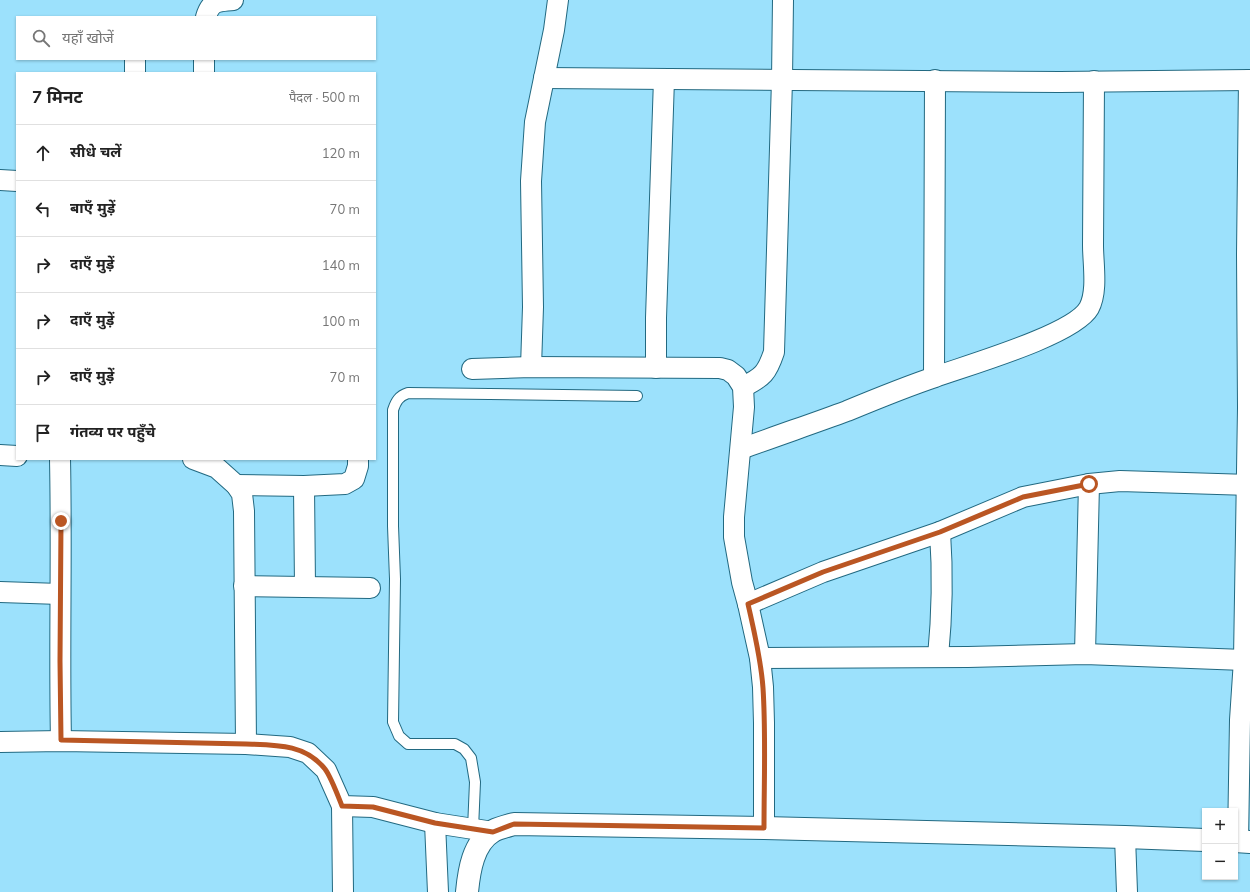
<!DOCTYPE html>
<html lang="hi">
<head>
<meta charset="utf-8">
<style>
	body { margin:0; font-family:Mulish,"Noto Sans Devanagari",sans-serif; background:#f2f2f2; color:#222 }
	.controls { position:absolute; right:12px; bottom:12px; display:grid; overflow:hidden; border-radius:0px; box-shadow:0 1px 3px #0004 }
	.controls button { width:36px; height:36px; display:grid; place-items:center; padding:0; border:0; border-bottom:1px solid #e0e0e0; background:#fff; color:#222; font:20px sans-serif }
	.stop { position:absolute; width:12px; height:12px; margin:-9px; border:3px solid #ba5623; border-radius:50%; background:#fff }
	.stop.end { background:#ba5623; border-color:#fff; box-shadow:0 1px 4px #0008 }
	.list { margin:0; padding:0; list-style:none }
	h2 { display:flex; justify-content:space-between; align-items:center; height:52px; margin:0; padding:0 16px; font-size:17px }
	h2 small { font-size:13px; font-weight:400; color:#767676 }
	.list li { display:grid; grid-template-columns:26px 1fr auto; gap:12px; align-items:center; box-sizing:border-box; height:56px; padding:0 16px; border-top:1px solid #e0e0e0 }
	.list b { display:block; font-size:15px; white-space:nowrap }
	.list em { font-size:13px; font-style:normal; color:#767676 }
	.icon { flex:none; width:22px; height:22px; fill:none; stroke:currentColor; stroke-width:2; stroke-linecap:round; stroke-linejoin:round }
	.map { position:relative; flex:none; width:1250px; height:892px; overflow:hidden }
	.search { position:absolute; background:#fff; box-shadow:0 1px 3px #0004; left:16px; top:16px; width:360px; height:44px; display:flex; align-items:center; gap:10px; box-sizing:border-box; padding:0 14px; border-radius:0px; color:#767676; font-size:15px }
	.panel { position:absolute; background:#fff; box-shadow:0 1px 3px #0004; left:16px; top:72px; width:360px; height:388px; border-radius:0px }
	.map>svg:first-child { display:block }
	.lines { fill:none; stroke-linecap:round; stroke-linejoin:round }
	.service-casing { stroke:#226981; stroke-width:12 }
	.minor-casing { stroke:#226981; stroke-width:22 }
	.tertiary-casing { stroke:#226981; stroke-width:24 }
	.service { stroke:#fff; stroke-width:10 }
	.minor { stroke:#fff; stroke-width:20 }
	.tertiary { stroke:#fff; stroke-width:22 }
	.route { stroke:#ba5623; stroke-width:5 }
</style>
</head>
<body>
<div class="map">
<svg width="1250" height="892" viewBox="0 0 1250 892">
	<rect width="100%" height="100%" fill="#9ce1fc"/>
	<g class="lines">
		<defs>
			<path id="service" d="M473,829L475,782L471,758L464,749L455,744H408L399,736L393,722L395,579L393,526V410C396,401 399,396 408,393L637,396"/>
			<g id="minor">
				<path d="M206,17C211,0 218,2 233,0"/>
				<path d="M135,73V59"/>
				<path d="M204,73V59"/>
				<path d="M544,78L1060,82L1250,80"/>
				<path d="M0,180L17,181"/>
				<path d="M531,367L533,307L531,181L535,122L554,30L558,0"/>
				<path d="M656,368V318L664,79"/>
				<path d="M472,369L531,367L720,368L728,370L736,376L743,387L744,407L734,517V537L742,582L748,604L760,658L763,687L764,723V828"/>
				<path d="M934,377L935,80"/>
				<path d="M743,387C763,377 767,373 774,352L782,80L783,0"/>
				<path d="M741,449C776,436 812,424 847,411C876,399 905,387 935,377C965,366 1074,335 1089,308C1098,291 1093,264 1093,245C1093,190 1094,135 1094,81"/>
				<path d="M0,455L17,456"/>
				<path d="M60,459C62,553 59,647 61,741"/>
				<path d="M193,459L217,468L236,485L242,494L244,511L246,744"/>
				<path d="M236,485L304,486L345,484L354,479L358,466V459"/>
				<path d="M304,486L305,587"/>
				<path d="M244,586L370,588"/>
				<path d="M0,592L60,594"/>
				<path d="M748,604L823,572L940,532L1023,497L1089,484L1120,481L1250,485"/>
				<path d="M1085,654L1089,484"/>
				<path d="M938,657C942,616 943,574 940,532"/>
				<path d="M760,658L968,657L1085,654L1244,660"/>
				<path d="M0,742L61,741L246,744L290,747L308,753L326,770L342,806L373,807L435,823L493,832"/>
				<path d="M342,806L343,892"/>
				<path d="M435,823L438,892"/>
				<path d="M1125,837L1127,892"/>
				<path d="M1238,842L1240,720L1244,660L1248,408L1247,254L1249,80"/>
			</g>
			<g id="tertiary">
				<path d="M1235,841L1250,842"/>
				<path d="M467,892C469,871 473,843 493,831C499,828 507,826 514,824L764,828L1125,837L1205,840"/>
			</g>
		</defs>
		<use href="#service" class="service-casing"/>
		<use href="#minor" class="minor-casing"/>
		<use href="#tertiary" class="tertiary-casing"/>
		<use href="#service" class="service"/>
		<use href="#minor" class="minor"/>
		<use href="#tertiary" class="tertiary"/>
	</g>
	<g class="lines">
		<path class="route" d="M61,521L60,661L61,740L246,744C276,745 305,744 325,769C331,777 338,796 342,806L373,807L435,823L493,832L514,824L764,828C764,781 766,734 763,688C761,659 754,631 748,604L823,572L940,532L1023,497L1089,484"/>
	</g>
</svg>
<div class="controls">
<button>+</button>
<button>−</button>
</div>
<div class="stop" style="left:1089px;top:484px"></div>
<div class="stop end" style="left:61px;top:521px"></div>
<div class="search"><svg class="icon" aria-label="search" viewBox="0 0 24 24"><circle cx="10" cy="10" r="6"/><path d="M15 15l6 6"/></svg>यहाँ खोजें</div>
<section class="panel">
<h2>7 मिनट<small>पैदल · 500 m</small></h2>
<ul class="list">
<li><svg class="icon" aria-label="ahead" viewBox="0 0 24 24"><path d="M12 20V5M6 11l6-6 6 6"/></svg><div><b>सीधे चलें</b></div><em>120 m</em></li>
<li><svg class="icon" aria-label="left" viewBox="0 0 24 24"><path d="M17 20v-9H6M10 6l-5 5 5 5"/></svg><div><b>बाएँ मुड़ें</b></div><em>70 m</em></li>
<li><svg class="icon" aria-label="right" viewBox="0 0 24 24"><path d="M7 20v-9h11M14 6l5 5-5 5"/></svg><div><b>दाएँ मुड़ें</b></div><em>140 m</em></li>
<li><svg class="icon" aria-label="right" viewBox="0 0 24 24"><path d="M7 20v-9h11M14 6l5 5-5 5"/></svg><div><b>दाएँ मुड़ें</b></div><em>100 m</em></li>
<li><svg class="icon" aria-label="right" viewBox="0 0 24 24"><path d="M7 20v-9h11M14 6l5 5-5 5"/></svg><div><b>दाएँ मुड़ें</b></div><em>70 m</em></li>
<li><svg class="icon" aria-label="arrive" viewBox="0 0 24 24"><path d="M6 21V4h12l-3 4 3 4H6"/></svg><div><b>गंतव्य पर पहुँचे</b></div></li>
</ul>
</section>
</div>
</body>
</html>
